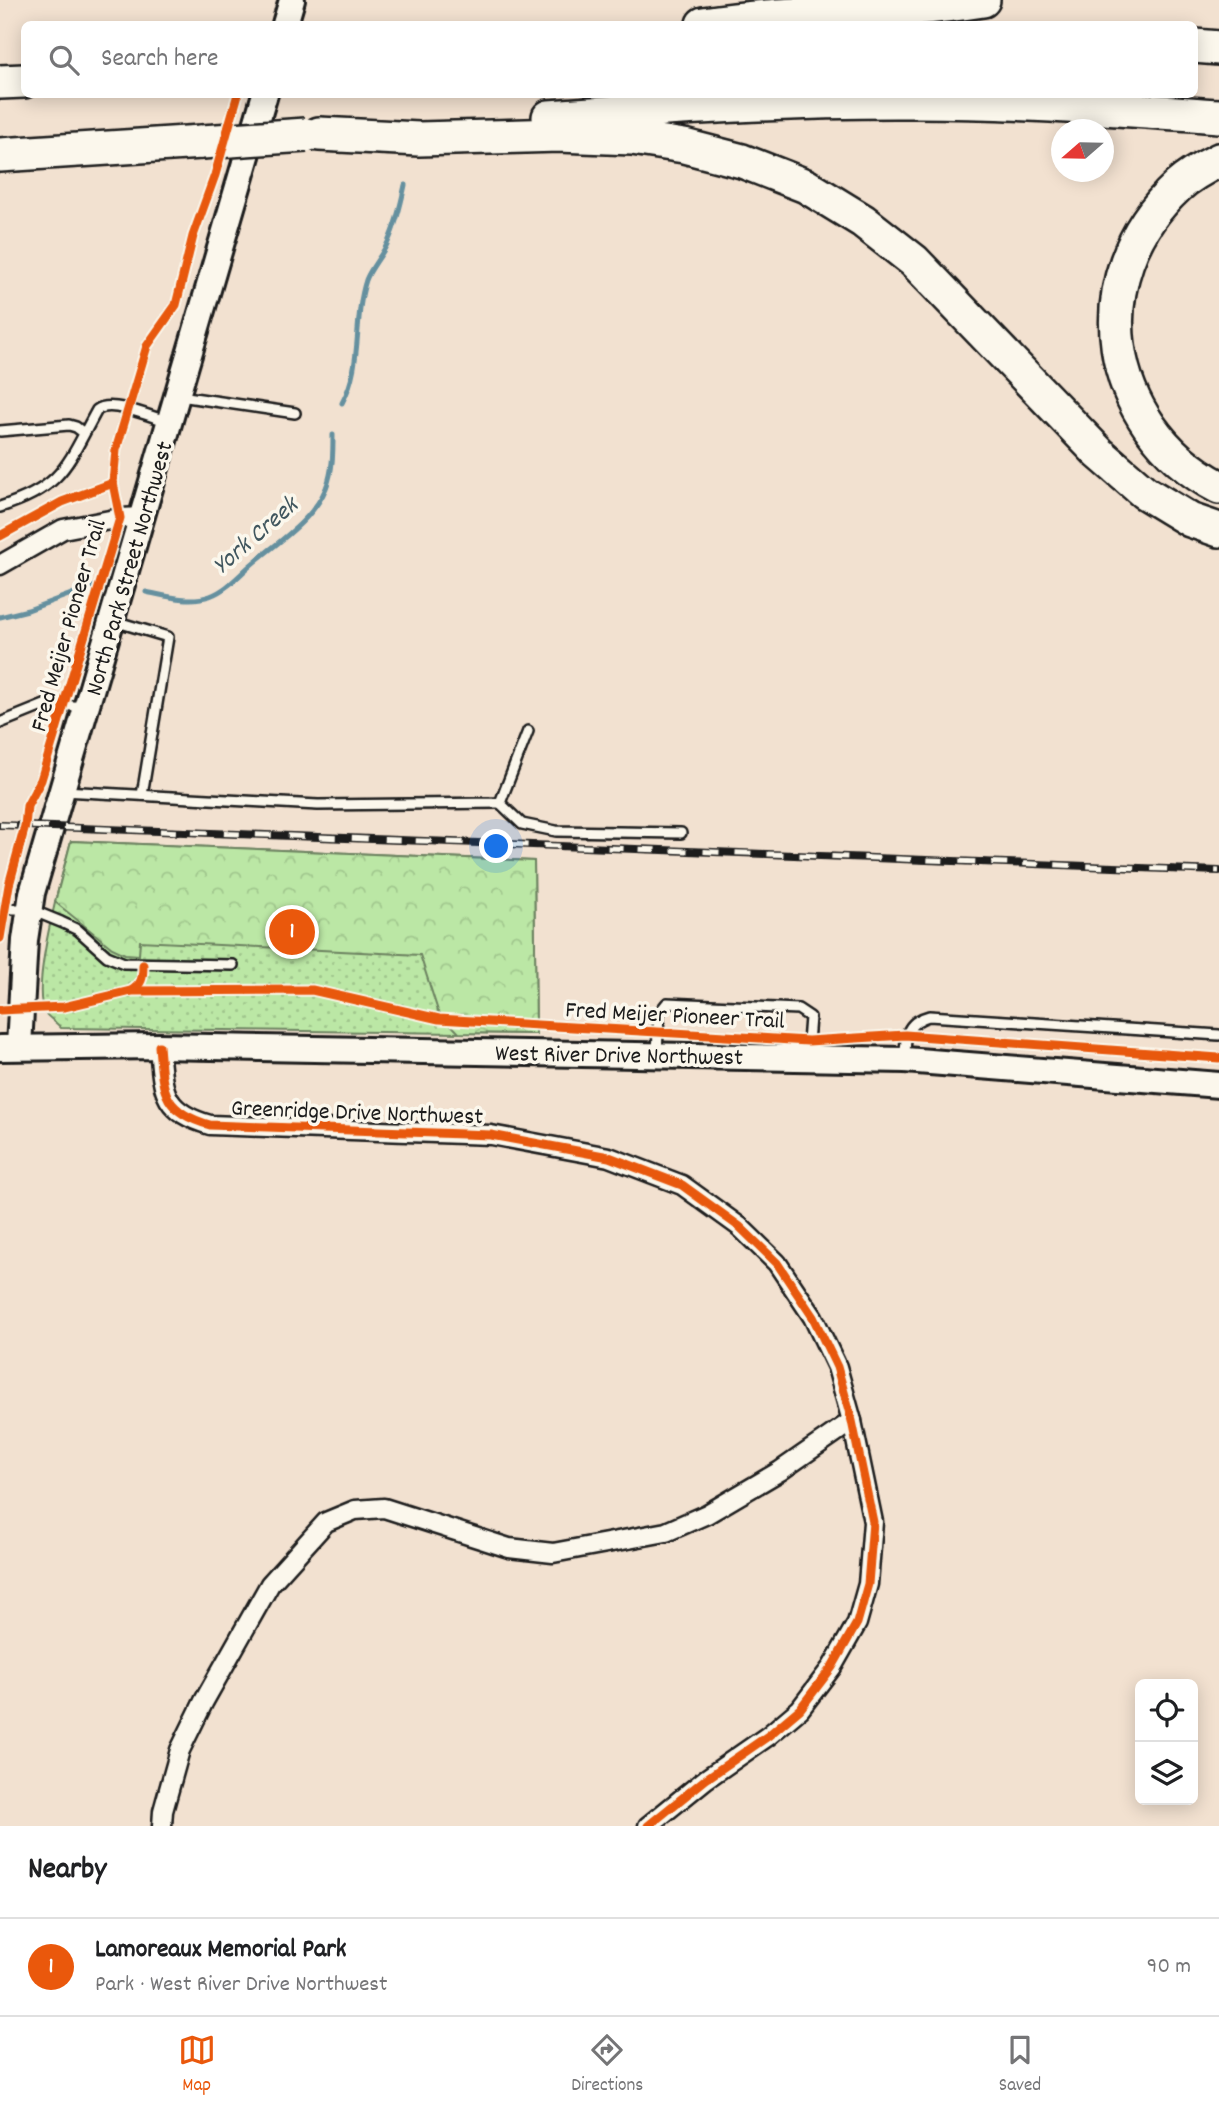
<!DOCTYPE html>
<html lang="en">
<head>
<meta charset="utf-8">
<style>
	body { margin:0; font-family:Dekko,sans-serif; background:#f6f6f6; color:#202124 }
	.controls { position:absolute; right:21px; bottom:21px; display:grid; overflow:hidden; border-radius:10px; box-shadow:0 4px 18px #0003 }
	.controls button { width:63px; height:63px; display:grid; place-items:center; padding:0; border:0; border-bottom:2px solid #e0e0e0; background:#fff; color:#202124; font:35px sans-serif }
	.compass { position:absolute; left:1051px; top:119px; width:63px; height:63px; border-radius:50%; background:#fff; box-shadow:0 4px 18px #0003; rotate:250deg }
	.you { position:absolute; left:497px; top:847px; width:24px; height:24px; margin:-18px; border:5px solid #fff; border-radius:50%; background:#1a73e8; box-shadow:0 0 0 10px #1a73e833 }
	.badge { display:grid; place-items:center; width:46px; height:46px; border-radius:50%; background:#ea580c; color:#fff; font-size:23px; font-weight:700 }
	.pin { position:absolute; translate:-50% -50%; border:4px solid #fff; box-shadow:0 2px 7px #0006 }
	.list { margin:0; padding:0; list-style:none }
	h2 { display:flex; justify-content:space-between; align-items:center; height:91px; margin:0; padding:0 28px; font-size:30px }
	h2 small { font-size:23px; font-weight:400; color:#757577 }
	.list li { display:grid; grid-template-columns:46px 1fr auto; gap:21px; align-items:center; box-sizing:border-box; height:98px; padding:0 28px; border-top:2px solid #e0e0e0 }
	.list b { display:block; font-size:26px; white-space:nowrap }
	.list p { margin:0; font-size:23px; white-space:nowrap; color:#757577 }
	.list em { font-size:23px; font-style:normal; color:#757577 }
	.icon { flex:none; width:38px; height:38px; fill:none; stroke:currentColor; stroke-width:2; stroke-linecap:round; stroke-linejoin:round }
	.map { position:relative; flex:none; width:1219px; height:1826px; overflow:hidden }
	.search { position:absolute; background:#fff; box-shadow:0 4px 18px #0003; left:21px; right:21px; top:21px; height:77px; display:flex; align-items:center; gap:18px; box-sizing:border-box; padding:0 24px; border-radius:10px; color:#757577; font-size:26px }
	.sheet { height:189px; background:#fff }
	nav { display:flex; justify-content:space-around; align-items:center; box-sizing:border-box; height:98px; border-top:2px solid #e0e0e0; background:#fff; font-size:19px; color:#757577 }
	nav a { display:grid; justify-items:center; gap:4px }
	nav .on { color:#ea580c }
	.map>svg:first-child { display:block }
	.grass { fill:url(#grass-dots); stroke:#6c8260; stroke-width:2 }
	.forest { fill:url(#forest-crowns); stroke:#6c8260; stroke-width:2 }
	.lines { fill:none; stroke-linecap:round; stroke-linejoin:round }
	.stream { stroke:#65909f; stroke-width:5 }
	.service-casing { stroke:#1c1c1c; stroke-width:14 }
	.minor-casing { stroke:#1c1c1c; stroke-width:23 }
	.secondary-casing { stroke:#1c1c1c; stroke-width:30 }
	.motorway-casing { stroke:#1c1c1c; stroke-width:38 }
	.service { stroke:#fbf7ec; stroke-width:9 }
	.minor { stroke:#fbf7ec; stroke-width:18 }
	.secondary { stroke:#fbf7ec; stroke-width:24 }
	.motorway { stroke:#fbf7ec; stroke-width:33 }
	.rail-casing { stroke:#1c1c1c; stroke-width:8 }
	.rail { stroke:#fbf7ec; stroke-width:5; stroke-dasharray:16; stroke-linecap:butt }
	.motorway-bridge-casing { stroke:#1c1c1c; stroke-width:38; stroke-linecap:butt }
	.motorway-bridge { stroke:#fbf7ec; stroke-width:33 }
	.cycleway-casing { stroke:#fbf7ec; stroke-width:13 }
	.cycleway { stroke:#e8590c; stroke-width:9 }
	.labels { text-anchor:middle; stroke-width:7; stroke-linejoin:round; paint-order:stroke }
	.street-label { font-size:24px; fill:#1c1c1c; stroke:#fbf7ec }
	.water-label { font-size:26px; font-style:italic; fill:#40565e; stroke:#fbf7ec }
</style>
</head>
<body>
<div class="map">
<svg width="1219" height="1826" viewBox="0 0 1219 1826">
	<defs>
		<pattern id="grass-dots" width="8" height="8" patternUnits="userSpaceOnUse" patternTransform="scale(1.75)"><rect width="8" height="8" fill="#bbe7a5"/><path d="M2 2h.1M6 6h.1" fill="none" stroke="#a0c68d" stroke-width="1.8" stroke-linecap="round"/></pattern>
		<pattern id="forest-crowns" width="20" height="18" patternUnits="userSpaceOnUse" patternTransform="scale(1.75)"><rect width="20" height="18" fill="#bbe7a5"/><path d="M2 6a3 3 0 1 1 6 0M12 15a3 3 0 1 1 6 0" fill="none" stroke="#a0c68d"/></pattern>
	</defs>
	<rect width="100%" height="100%" fill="#f2e1d0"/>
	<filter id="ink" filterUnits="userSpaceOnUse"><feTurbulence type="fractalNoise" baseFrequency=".0143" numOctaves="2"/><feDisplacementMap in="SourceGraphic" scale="14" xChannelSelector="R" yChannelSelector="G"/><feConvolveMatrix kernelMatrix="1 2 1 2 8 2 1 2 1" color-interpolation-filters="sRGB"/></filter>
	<g filter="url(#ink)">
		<path class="grass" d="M71,841L534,861L536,1034L61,1028C57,1023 49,1018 45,1013C29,988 63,872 71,841Z"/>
		<path class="forest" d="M71,841L534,861L536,1034L459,1033L438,1011L420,955L140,941L139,955L125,954L112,948L55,902Z"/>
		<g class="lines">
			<g class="stream">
				<path d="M342,403C363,365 353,320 366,280C371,267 382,256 388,242C396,225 401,204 405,185"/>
				<path d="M146,592C167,596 189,603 210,596C227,590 239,575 252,564C278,542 313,520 326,488C333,471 333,452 333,435"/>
				<path d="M0,617L28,610L93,586"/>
			</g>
			<defs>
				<g id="service">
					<path d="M180,396L295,413"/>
					<path d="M0,431L69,425L76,427L84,433"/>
					<path d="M0,507C64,487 67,464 97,410C111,399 152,417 169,422"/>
					<path d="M114,621L168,637L142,795"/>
					<path d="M0,723L47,704L86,707"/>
					<path d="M63,791L318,805L500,803L528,731"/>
					<path d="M500,803L522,824L556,831L681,833"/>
					<path d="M0,909H29L61,922L78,930L107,956L124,963L233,965"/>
					<path d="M657,1053L659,1013L667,1003L798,1009L810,1017L807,1056"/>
					<path d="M905,1058C905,1037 906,1022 929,1016L1219,1035"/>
				</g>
				<g id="minor">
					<path d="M0,565L63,529L120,518L143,517"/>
					<path d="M159,1046C163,1092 162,1111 210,1125L491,1135L609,1157L682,1185L740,1227L777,1263L813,1317L837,1367L852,1421L873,1522L868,1584L857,1623L832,1667L800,1709L768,1736L706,1779L648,1826"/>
					<path d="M162,1826L163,1811L180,1750L204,1701L270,1584L326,1522L355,1510L384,1508L509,1548L553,1553L666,1532L707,1514L780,1471L852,1421"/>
				</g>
				<g id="secondary">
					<path d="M285,24L292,0"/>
					<path d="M19,1046L25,940L32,893L265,94"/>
					<path d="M0,1048L159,1046L905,1060L1219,1085"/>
				</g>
				<g id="motorway">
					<path d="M703,24C795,10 890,15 983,0"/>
					<path d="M1194,46L1219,48"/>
					<path d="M0,82L24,81"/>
					<path d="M549,117C672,108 793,100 916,101C1017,101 1118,109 1219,116"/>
					<path d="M319,134L419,139L559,135L632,138L684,146L742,161L806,186L863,221L914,261L1099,453L1144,492L1190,520L1219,530"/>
					<path d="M0,155L202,142"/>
					<path d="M1219,160C1205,167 1190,175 1178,186C1080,276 1103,426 1219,487"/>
				</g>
			</defs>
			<use href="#service" class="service-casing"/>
			<use href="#minor" class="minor-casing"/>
			<use href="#secondary" class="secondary-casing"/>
			<use href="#motorway" class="motorway-casing"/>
			<use href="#service" class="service"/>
			<use href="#minor" class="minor"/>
			<use href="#secondary" class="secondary"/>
			<use href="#motorway" class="motorway"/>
			<defs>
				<path id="rail" d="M0,825L1219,871"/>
			</defs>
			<use href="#rail" class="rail-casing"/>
			<use href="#rail" class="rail"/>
			<defs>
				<path id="motorway-bridge" d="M202,142L306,135"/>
			</defs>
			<use href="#motorway-bridge" class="motorway-bridge-casing"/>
			<use href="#motorway-bridge" class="motorway-bridge"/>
			<defs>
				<g id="cycleway">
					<path d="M0,536L62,502L113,483"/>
					<path d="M0,938L9,885L25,826L27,806L41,780L120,518L113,483L116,450L147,346L176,305L193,236L215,175L238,94"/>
					<path d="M131,991L312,990L439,1019L808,1041L905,1035L1219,1058"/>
					<path d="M0,1010L64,1007L131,991C142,984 143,978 143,965"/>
					<path d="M159,1046C163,1092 162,1111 210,1125L491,1135L609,1157L682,1185L740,1227L777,1263L813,1317L837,1367L852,1421L873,1522L868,1584L857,1623L832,1667L800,1709L768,1736L706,1779L648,1826"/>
				</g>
			</defs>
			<use href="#cycleway" class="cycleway-casing"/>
			<use href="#cycleway" class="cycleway"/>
		</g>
	</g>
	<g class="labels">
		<g class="street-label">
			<text transform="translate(128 568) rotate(-74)" y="8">North Park Street Northwest</text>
			<text transform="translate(67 625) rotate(-74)" y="8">Fred Meijer Pioneer Trail</text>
			<text transform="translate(675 1014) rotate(3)" y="8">Fred Meijer Pioneer Trail</text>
			<text transform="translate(619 1054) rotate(1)" y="8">West River Drive Northwest</text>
			<text transform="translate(357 1111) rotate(2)" y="8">Greenridge Drive Northwest</text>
		</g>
		<g class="water-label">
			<text transform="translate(254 534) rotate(-41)" y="9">York Creek</text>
		</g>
	</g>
</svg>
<div class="controls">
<button><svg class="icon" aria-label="locate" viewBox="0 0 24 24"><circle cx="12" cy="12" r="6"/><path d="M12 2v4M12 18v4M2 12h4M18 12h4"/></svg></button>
<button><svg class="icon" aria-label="layers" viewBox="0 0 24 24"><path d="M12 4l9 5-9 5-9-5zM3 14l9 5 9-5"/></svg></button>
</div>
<svg class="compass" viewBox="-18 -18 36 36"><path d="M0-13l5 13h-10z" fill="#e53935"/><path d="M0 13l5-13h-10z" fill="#757577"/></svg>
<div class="you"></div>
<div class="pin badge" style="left:292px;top:932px">1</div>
<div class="search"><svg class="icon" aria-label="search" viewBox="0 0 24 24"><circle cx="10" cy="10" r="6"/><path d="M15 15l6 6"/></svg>Search here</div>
</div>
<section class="sheet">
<h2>Nearby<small></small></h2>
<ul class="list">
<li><span class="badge">1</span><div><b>Lamoreaux Memorial Park</b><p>Park · West River Drive Northwest</p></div><em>90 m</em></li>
</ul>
</section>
<nav>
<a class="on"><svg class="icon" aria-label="map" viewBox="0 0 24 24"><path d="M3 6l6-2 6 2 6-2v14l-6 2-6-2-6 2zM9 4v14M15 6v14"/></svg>Map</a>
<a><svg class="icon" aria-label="directions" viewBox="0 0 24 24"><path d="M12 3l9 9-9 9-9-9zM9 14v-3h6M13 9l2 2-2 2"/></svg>Directions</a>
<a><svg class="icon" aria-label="saved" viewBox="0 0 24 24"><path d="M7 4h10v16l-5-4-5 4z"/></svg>Saved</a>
</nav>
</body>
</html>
